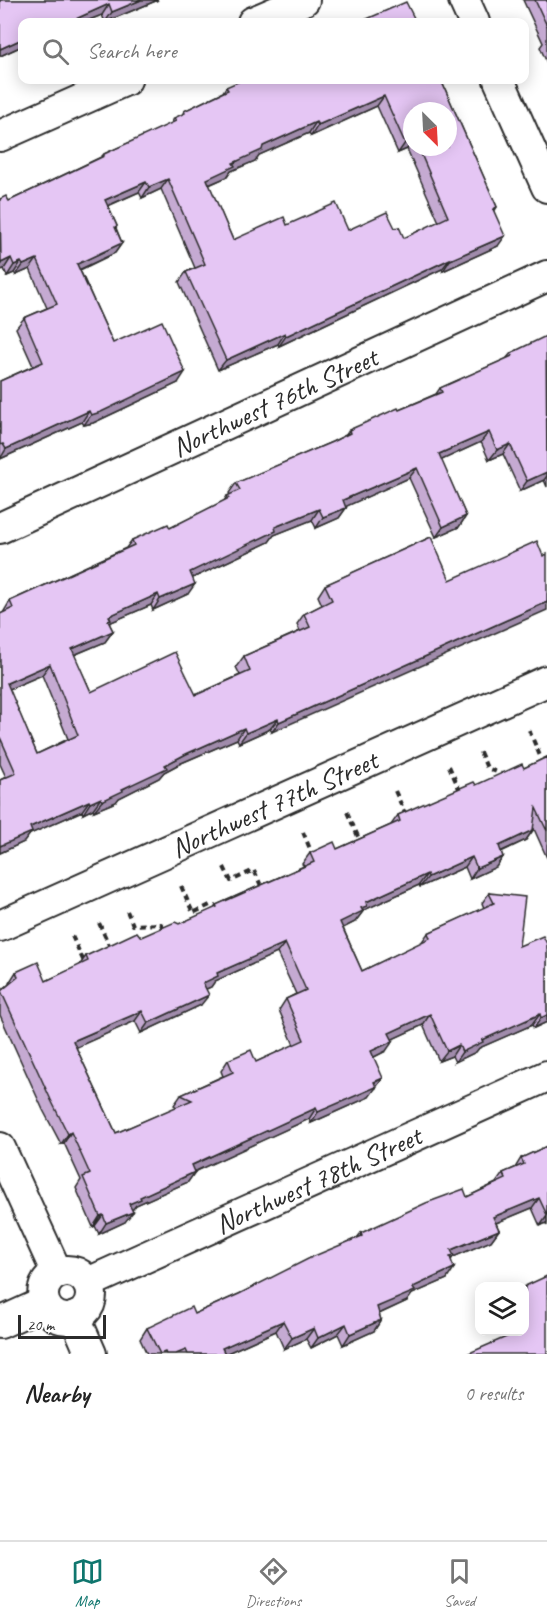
<!DOCTYPE html>
<html lang="en">
<head>
<meta charset="utf-8">
<style>
	body { margin:0; font-family:Caveat,sans-serif; background:#f2f2f2; color:#222 }
	.controls { position:absolute; right:18px; bottom:18px; display:grid; overflow:hidden; border-radius:12px; box-shadow:0 3px 15px #0003 }
	.controls button { width:54px; height:54px; display:grid; place-items:center; padding:0; border:0; border-bottom:2px solid #e0e0e0; background:#fff; color:#222; font:30px sans-serif }
	.compass { position:absolute; left:403px; top:102px; width:54px; height:54px; border-radius:50%; background:#fff; box-shadow:0 3px 15px #0003; rotate:156deg }
	.scale { position:absolute; left:18px; bottom:15px; width:88px; box-sizing:border-box; padding-left:6px; border:3px solid #2b2b2b; border-top:0; font-size:16px; line-height:21px; white-space:nowrap; color:#2b2b2b; -webkit-text-stroke:4px #fff; paint-order:stroke }
	.list { margin:0; padding:0; list-style:none }
	h2 { display:flex; justify-content:space-between; align-items:center; height:78px; margin:0; padding:0 24px; font-size:26px }
	h2 small { font-size:20px; font-weight:400; color:#767676 }
	.icon { flex:none; width:33px; height:33px; fill:none; stroke:currentColor; stroke-width:2; stroke-linecap:round; stroke-linejoin:round }
	.map { position:relative; flex:none; width:547px; height:1354px; overflow:hidden }
	.search { position:absolute; background:#fff; box-shadow:0 3px 15px #0003; left:18px; right:18px; top:18px; height:66px; display:flex; align-items:center; gap:15px; box-sizing:border-box; padding:0 21px; border-radius:12px; color:#767676; font-size:22px }
	.sheet { height:186px; background:#fff }
	nav { display:flex; justify-content:space-around; align-items:center; box-sizing:border-box; height:84px; border-top:2px solid #e0e0e0; background:#fff; font-size:16px; color:#767676 }
	nav a { display:grid; justify-items:center; gap:3px }
	nav .on { color:#0f766e }
	.map>svg:first-child { display:block }
	.lines { fill:none; stroke-linecap:round; stroke-linejoin:round }
	.minor-casing { stroke:#2b2b2b; stroke-width:34 }
	.path { stroke:#2b2b2b; stroke-width:4; stroke-dasharray:6 4.5; stroke-linecap:butt }
	.minor { stroke:#fff; stroke-width:30 }
	.wall { fill:#c5aad2; stroke:#2b2b2b; stroke-width:1.5; fill-rule:evenodd }
	.shaded-wall { fill:#a08bab; stroke:#2b2b2b; stroke-width:1.5 }
	.building { fill:#e5c6f4; stroke:#2b2b2b; stroke-width:1.5; fill-rule:evenodd }
	.labels { text-anchor:middle; stroke-width:4.5; stroke-linejoin:round; paint-order:stroke }
	.street-label { font-size:28px; fill:#2b2b2b; stroke:#fff }
</style>
</head>
<body>
<div class="map">
<svg width="547" height="1354" viewBox="0 0 547 1354">
	<rect width="100%" height="100%" fill="#fff"/>
	<filter id="ink" filterUnits="userSpaceOnUse"><feTurbulence type="fractalNoise" baseFrequency=".0167" numOctaves="2"/><feDisplacementMap in="SourceGraphic" scale="12" xChannelSelector="R" yChannelSelector="G"/><feConvolveMatrix kernelMatrix="1 2 1 2 8 2 1 2 1" color-interpolation-filters="sRGB"/></filter>
	<g filter="url(#ink)">
		<g class="lines">
			<defs>
				<g id="minor">
					<path d="M464,0L474,22"/>
					<path d="M253,22L304,0"/>
					<path d="M499,80L547,187"/>
					<path d="M0,136L126,80"/>
					<path id="s1" d="M0,528L547,276"/>
					<path id="s2" d="M0,926L547,681"/>
					<path d="M0,1148L57,1273"/>
					<circle cx="67" cy="1295" r="24"/>
					<path id="s3" d="M88,1283L547,1076"/>
					<path d="M75,1317L91,1354"/>
					<path d="M0,1323L44,1303"/>
				</g>
			</defs>
			<use href="#minor" class="minor-casing"/>
			<g class="path">
				<path d="M529,730L543,763L547,761"/>
				<path d="M480,752L487,768L504,775"/>
				<path d="M449,766L461,793"/>
				<path d="M395,791L406,815"/>
				<path d="M347,812L360,841"/>
				<path d="M303,832L313,856"/>
				<path d="M224,867L231,881L254,870L262,888"/>
				<path d="M181,886L193,913L210,905L213,911"/>
				<path d="M127,911L133,925L161,924L164,930"/>
				<path d="M99,923L110,947"/>
				<path d="M72,936L84,962"/>
			</g>
			<use href="#minor" class="minor"/>
		</g>
		<g class="wall">
			<path d="M0,0H158L105,22L102,15L84,22H22V46L0,56Z"/>
			<path d="M523,0H547V63L540,47L543,43Z"/>
			<path d="M441,80L497,207L494,212L498,246L443,271L442,269L279,346L278,344L218,370L179,282L186,272L195,268L161,189L142,198L139,192L108,206L117,226L116,228L122,243L115,253L80,270L113,343L178,383L93,423L84,425L82,422L0,459V381L33,366L16,328L24,318L47,308L30,269L16,275L14,273L7,276L4,269L0,270V199L9,201L101,157L104,154L171,124L174,118L182,115L184,111L223,92L226,87ZM377,106L398,153L407,149L439,222L404,238L395,228L348,230L287,225L233,240L209,185L227,177L231,171L255,161L259,155L309,133L311,136ZM412,111L448,147H412Z"/>
			<path d="M547,338V487L544,480L520,491L503,454L489,460L481,442L441,460L466,516L459,527L436,537L409,478L346,506V508L339,518L316,528L312,520L274,535L269,542L192,578L188,594L153,610L151,605L109,623L113,631L105,642L74,655L91,692L196,695L240,675L236,667L244,656L300,631L297,624L304,614L322,605L318,596L325,585L431,537L272,732L270,729L239,743L237,739L179,764L164,772L159,778L119,798L116,802L94,811L93,809L83,814L82,811L30,834L24,842L0,853V780L6,777L0,764V614L3,613L10,601L126,548L132,540L170,528L224,501L227,496L230,495L229,493L236,483L332,442L346,435L349,430L399,410L436,394L440,388L506,359L511,353ZM42,675L68,739L37,754L9,689Z"/>
			<path d="M547,757V858L534,829L526,840L501,852L503,857L496,867L470,879L465,867L420,887L419,885L364,910L355,922L343,928L362,971L421,943L428,933L484,908L482,903L489,893L519,946L547,944V1022L534,1028L532,1025L479,1048L476,1052L455,1062L452,1056L439,1061L423,1025L392,1039L386,1051L374,1057L376,1088L374,1089L369,1097L311,1123L309,1119L195,1171L188,1182L136,1205L132,1210L125,1222L99,1234L95,1226L93,1227L76,1188L81,1180L64,1143L61,1144L43,1110L0,1015V992L9,984V983L16,972L46,981L79,966L86,956L179,924L214,909L216,905L304,866L302,864L310,853L337,849L391,825L398,815L476,785L524,768ZM277,953L296,994L286,999L279,1010L294,1045L256,1062L228,1060L221,1071L223,1076L181,1095L174,1105L177,1107L116,1133L76,1047L135,1021L141,1033L201,1005L206,989L211,987L215,981Z"/>
			<path d="M547,1146V1226L546,1223L540,1226L532,1208L496,1223L499,1230L491,1241L453,1257L451,1260L447,1279L412,1294L407,1301L379,1314L381,1320L374,1331L343,1345L338,1334L311,1348L306,1339L284,1349L276,1331L225,1354H147L140,1339L147,1328L194,1314L239,1294L357,1238L361,1233L467,1197L496,1183L503,1173L515,1168L521,1158Z"/>
		</g>
		<g class="shaded-wall">
			<path d="M141,0H158L105,22L112,12Z"/>
			<path d="M109,4L102,15L84,22H69Z"/>
			<path d="M22,39V46L0,56V49Z"/>
			<path d="M384,96L377,106L311,136L318,125Z"/>
			<path d="M316,122L309,133L259,155L255,161L231,171L227,177L199,189L207,179L263,146Z"/>
			<path d="M412,139V141L407,149L398,153L405,143Z"/>
			<path d="M168,179L161,189L142,198L149,187Z"/>
			<path d="M146,182L139,192L98,210L105,200Z"/>
			<path d="M505,236L498,246L443,271L450,260Z"/>
			<path d="M122,243L115,253L70,274L77,264Z"/>
			<path d="M11,258L4,269L0,270L1,263Z"/>
			<path d="M37,259L30,269L16,275L23,265Z"/>
			<path d="M450,259L442,269L279,346L286,336Z"/>
			<path d="M21,262L14,273L7,276L14,265Z"/>
			<path d="M285,333L278,344L218,370L226,360Z"/>
			<path d="M185,372L178,383L93,423L84,425L91,415Z"/>
			<path d="M89,411L82,422L0,459L6,449Z"/>
			<path d="M489,432L481,442L431,465L439,454Z"/>
			<path d="M510,444L503,454L489,460L497,450Z"/>
			<path d="M417,468L409,478L336,511L343,500Z"/>
			<path d="M547,472V476L544,480L520,491L527,481Z"/>
			<path d="M346,508L339,518L316,528L323,517Z"/>
			<path d="M319,509L312,520L274,535L269,542L182,583L190,572L275,527Z"/>
			<path d="M466,516L459,527L436,537L443,527Z"/>
			<path d="M195,584L188,594L153,610L160,599Z"/>
			<path d="M158,594L151,605L109,623L104,630L109,616Z"/>
			<path d="M547,602V610L272,732L279,722Z"/>
			<path d="M113,631L105,642L64,659L72,649Z"/>
			<path d="M50,664L42,675L0,693L7,683Z"/>
			<path d="M278,719L270,729L239,743L246,733Z"/>
			<path d="M244,728L237,739L179,764L164,772L159,778L119,798L116,802L94,811L102,801L165,765L186,754Z"/>
			<path d="M101,798L93,809L83,814L90,803Z"/>
			<path d="M89,801L82,811L30,834L24,842L0,853V846L30,827Z"/>
			<path d="M533,830L526,840L491,856L499,846Z"/>
			<path d="M472,857L465,867L420,887L428,877Z"/>
			<path d="M503,857L496,867L470,879L477,868Z"/>
			<path d="M427,874L419,885L364,910L355,922L333,933L340,922L366,902Z"/>
			<path d="M285,943L277,953L215,981L211,987L196,993L203,983L217,973Z"/>
			<path d="M209,995L201,1005L141,1033L148,1023Z"/>
			<path d="M142,1011L135,1021L66,1052L73,1041Z"/>
			<path d="M430,1014L423,1025L382,1044L389,1033Z"/>
			<path d="M540,1014L532,1025L479,1048L476,1052L455,1062L462,1052L482,1040Z"/>
			<path d="M547,1015V1022L534,1028L541,1018Z"/>
			<path d="M393,1041L386,1051L364,1062L371,1051Z"/>
			<path d="M459,1045L452,1056L439,1061L447,1051Z"/>
			<path d="M383,1078L369,1097L311,1123L318,1112Z"/>
			<path d="M316,1108L309,1119L185,1176L192,1165Z"/>
			<path d="M71,1132L64,1143L61,1144L68,1134Z"/>
			<path d="M195,1172L188,1182L136,1205L133,1209L122,1214L129,1204L140,1197Z"/>
			<path d="M539,1198L532,1208L486,1227L493,1217Z"/>
			<path d="M133,1212L125,1222L99,1234L106,1223Z"/>
			<path d="M103,1215L95,1226L93,1227L100,1216Z"/>
			<path d="M547,1216V1222L546,1223L540,1226Z"/>
			<path d="M499,1230L491,1241L453,1257L446,1266L451,1250Z"/>
			<path d="M454,1268L447,1279L412,1294L407,1301L370,1318L377,1307L415,1286Z"/>
			<path d="M381,1320L374,1331L343,1345L350,1334Z"/>
			<path d="M283,1321L276,1331L225,1354L222,1348Z"/>
			<path d="M346,1324L338,1334L311,1348L318,1338Z"/>
			<path d="M314,1328L306,1339L284,1349L292,1338Z"/>
		</g>
		<g class="building">
			<path d="M0,0H141L112,12L109,4L69,22H22V39L0,49Z"/>
			<path d="M535,0H547V26Z"/>
			<path d="M406,2L416,22H360Z"/>
			<path d="M242,80H441L497,207L493,209L505,236L450,260V259L286,336L285,333L226,360L186,272L205,264L168,179L149,187L146,182L105,200L117,226L115,227L122,243L77,264L113,343L162,321L185,372L101,412L91,415L89,411L6,449L3,444L0,445V381L43,362L24,318L57,304L37,259L23,265L21,262L14,265L11,258L1,263L0,199L6,196L9,201L104,156V154L176,121L174,118L185,113L184,111L228,90L226,87ZM384,96L405,143L412,139V111H448V147H418L448,217L404,238L399,227L395,228L387,212L348,230L336,203L287,225L284,217L233,240L207,179L235,166L233,163L262,150L263,146L316,122L318,125Z"/>
			<path d="M546,336L547,472L527,481L510,444L497,450L489,432L439,454L466,516L443,527L417,468L343,500L346,508L323,517L319,509L275,527L276,531L190,572L195,584L160,599L158,594L109,616L111,620L108,621L113,631L72,649L91,692L175,652L196,695L250,671L244,656L310,627L304,614L332,600L325,585L431,537L450,580L537,541L543,556L547,554V602L279,722L278,719L246,733L244,728L186,754L165,765L167,768L122,789L123,791L102,801L101,798L90,803L89,801L30,827L32,832L0,846V780L16,773L0,737V614L13,608L10,601L134,545L132,540L168,524L170,528L229,498L227,496L240,490L236,483L332,442L350,433L349,430L398,408L399,410L442,392L440,388L512,356L511,353ZM50,664L78,735L37,754L7,683Z"/>
			<path d="M547,757V831L536,808L533,830L499,846L503,857L477,868L472,857L428,877L427,874L366,902L367,906L361,908L363,911L340,922L362,971L430,938L428,933L494,903L489,893L525,897L519,946L543,936L547,944V1015L541,1018L540,1014L482,1040L483,1042L462,1052L459,1045L447,1051L430,1014L389,1033L393,1041L371,1051L383,1078L374,1082L376,1087L318,1112L316,1108L192,1165L195,1172L140,1197L141,1199L129,1204L133,1212L106,1223L103,1215L100,1216L83,1177L90,1174L71,1132L68,1134L51,1100L1,991L18,977L16,972L38,962L46,981L88,961L86,956L137,932L141,937L175,922L179,924L217,907L216,905L314,862L310,853L321,848L334,842L337,849L400,821L398,815L432,800L474,782L476,785L522,764L524,768ZM285,943L306,990L286,999L304,1040L256,1062L251,1050L228,1060L233,1072L181,1095L192,1100L116,1133L73,1041L142,1011L148,1023L209,995L203,983L218,976L217,973Z"/>
			<path d="M547,1146V1215L539,1198L493,1217L499,1230L451,1250L454,1256L450,1257L454,1268L415,1286L413,1288L415,1291L377,1307L381,1320L350,1334L346,1324L318,1338L314,1328L292,1338L283,1321L222,1348L225,1354H188L186,1350L176,1354H166L165,1352L160,1354L147,1328L191,1307L194,1314L239,1294L312,1257L362,1236L361,1233L426,1203L464,1189L467,1197L506,1179L503,1173L524,1164L521,1158Z"/>
			<path d="M547,1276V1354H467L518,1332H525V1287H523Z"/>
		</g>
	</g>
	<g class="labels">
		<g class="street-label">
			<text dy="10" stroke="none"><textPath href="#s1" startOffset="302">Northwest 76th Street</textPath></text>
			<text dy="10" stroke="none"><textPath href="#s2" startOffset="300">Northwest 77th Street</textPath></text>
			<text dy="10" stroke="none"><textPath href="#s3" startOffset="252">Northwest 78th Street</textPath></text>
		</g>
	</g>
</svg>
<div class="controls">
<button><svg class="icon" aria-label="layers" viewBox="0 0 24 24"><path d="M12 4l9 5-9 5-9-5zM3 14l9 5 9-5"/></svg></button>
</div>
<svg class="compass" viewBox="-18 -18 36 36"><path d="M0-13l5 13h-10z" fill="#e53935"/><path d="M0 13l5-13h-10z" fill="#767676"/></svg>
<div class="scale">20 m</div>
<div class="search"><svg class="icon" aria-label="search" viewBox="0 0 24 24"><circle cx="10" cy="10" r="6"/><path d="M15 15l6 6"/></svg>Search here</div>
</div>
<section class="sheet">
<h2>Nearby<small>0 results</small></h2>
<ul class="list">
</ul>
</section>
<nav>
<a class="on"><svg class="icon" aria-label="map" viewBox="0 0 24 24"><path d="M3 6l6-2 6 2 6-2v14l-6 2-6-2-6 2zM9 4v14M15 6v14"/></svg>Map</a>
<a><svg class="icon" aria-label="directions" viewBox="0 0 24 24"><path d="M12 3l9 9-9 9-9-9zM9 14v-3h6M13 9l2 2-2 2"/></svg>Directions</a>
<a><svg class="icon" aria-label="saved" viewBox="0 0 24 24"><path d="M7 4h10v16l-5-4-5 4z"/></svg>Saved</a>
</nav>
</body>
</html>
